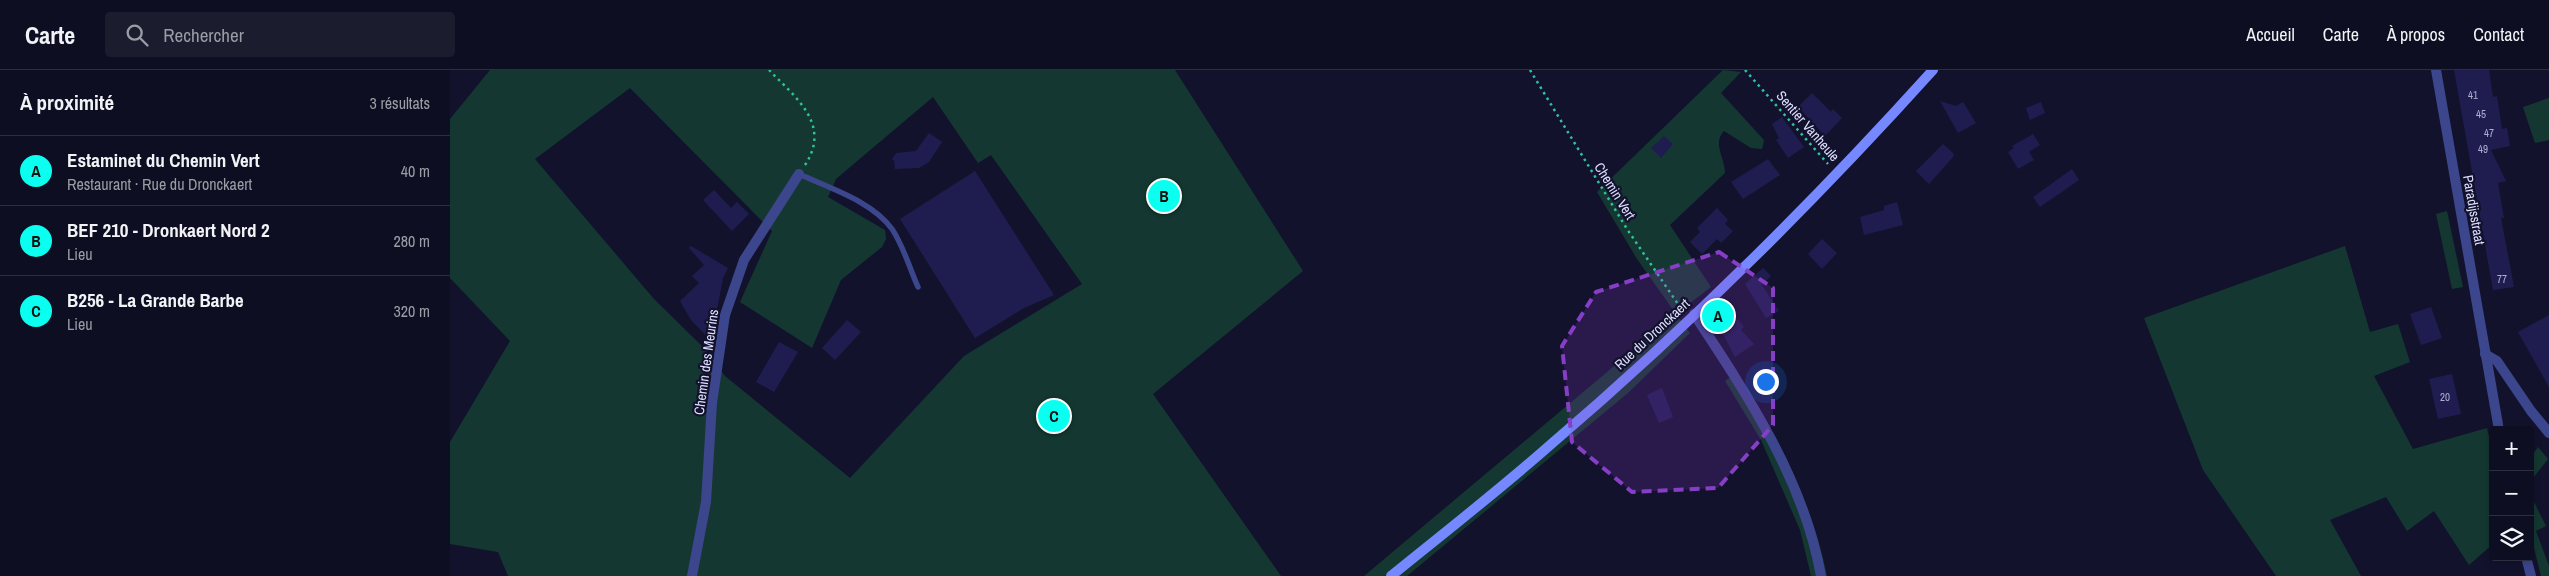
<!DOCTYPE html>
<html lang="fr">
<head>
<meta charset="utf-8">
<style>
	body { margin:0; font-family:"Archivo Narrow",sans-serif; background:#1c1c2f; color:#f1f3f6 }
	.controls { position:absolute; right:15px; bottom:15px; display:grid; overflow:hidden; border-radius:5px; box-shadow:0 2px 8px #0003 }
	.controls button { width:45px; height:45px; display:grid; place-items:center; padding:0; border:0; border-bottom:1px solid #2e2e40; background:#0e0e22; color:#f1f3f6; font:25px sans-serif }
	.you { position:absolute; left:1315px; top:311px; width:18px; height:18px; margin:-12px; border:4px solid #fff; border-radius:50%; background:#1a73e8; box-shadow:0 0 0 8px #1a73e833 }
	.badge { display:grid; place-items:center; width:32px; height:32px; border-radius:50%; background:#0afff0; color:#111; font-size:16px; font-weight:700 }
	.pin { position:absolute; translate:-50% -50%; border:2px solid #fff; box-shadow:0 1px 5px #0006 }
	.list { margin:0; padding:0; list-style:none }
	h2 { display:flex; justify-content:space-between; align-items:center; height:65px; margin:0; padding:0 20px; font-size:21px }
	h2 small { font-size:16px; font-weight:400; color:#9b9ca5 }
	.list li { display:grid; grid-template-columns:32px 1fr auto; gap:15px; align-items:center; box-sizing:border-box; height:70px; padding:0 20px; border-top:1px solid #2e2e40 }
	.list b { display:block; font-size:19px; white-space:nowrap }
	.list p { margin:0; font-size:16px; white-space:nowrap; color:#9b9ca5 }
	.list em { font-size:16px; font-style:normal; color:#9b9ca5 }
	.icon { flex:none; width:28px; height:28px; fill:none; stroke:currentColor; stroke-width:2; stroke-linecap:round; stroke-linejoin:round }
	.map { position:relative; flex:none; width:2099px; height:506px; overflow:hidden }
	header { display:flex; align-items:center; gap:30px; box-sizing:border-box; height:70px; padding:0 25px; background:#0e0e22; border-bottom:1px solid #2e2e40 }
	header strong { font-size:24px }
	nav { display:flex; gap:28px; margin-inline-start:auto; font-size:18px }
	.search { width:350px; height:45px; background:#1c1c2f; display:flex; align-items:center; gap:12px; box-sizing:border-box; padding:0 18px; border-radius:5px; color:#9b9ca5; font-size:19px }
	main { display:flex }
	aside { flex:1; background:#0e0e22 }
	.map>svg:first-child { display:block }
	.green { fill:#143831; fill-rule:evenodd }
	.building { fill:#1f1d4f }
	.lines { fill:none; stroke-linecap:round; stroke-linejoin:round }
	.path { stroke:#30c1a1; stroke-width:2.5; stroke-dasharray:2.5 4; stroke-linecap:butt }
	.lane { stroke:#3c468d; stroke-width:5.5 }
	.street { stroke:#3c468d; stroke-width:10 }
	.secondary { stroke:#7588ff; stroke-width:10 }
	.marked { fill:#853ec5; fill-opacity:0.2; stroke:#853ec5; stroke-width:4; stroke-dasharray:10 6; stroke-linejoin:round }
	.labels { text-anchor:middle; stroke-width:4.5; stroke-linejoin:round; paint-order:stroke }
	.number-label { font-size:11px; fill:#aeaed3 }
	.street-label { font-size:14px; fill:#dedfff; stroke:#12122d }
</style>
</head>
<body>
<header>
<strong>Carte</strong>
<div class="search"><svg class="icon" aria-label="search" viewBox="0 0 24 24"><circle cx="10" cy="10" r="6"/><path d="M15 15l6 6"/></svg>Rechercher</div>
<nav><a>Accueil</a><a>Carte</a><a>À propos</a><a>Contact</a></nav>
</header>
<main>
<aside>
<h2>À proximité<small>3 résultats</small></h2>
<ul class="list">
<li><span class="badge">A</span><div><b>Estaminet du Chemin Vert</b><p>Restaurant · Rue du Dronckaert</p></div><em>40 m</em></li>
<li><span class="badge">B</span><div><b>BEF 210 - Dronkaert Nord 2</b><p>Lieu</p></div><em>280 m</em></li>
<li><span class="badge">C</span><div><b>B256 - La Grande Barbe</b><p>Lieu</p></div><em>320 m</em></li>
</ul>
</aside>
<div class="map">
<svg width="2099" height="506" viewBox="0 0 2099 506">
	<rect width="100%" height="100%" fill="#12122d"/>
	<g class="green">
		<path d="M40,0H725L853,201L703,324L831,506H58L48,482L0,474V372L60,271L0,208V49ZM180,18L322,161L290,232L362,278L391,210L432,177L436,169L435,160L378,127L386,109L483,27L528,93L541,85L632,214L514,286L400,408L275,306L257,281L204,229L85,89Z"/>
		<path d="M1273,0L1291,2L1271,23L1314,70L1312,79L1301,78L1274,61C1262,73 1275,88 1275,103L1220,155L1261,217L1226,244L1240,263L1178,323L957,506H914L1226,244L1187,189L1147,122Z"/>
		<path d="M2099,28V70L2085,73L2073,37Z"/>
		<path d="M1997,141L2013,217L2002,219L1986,144Z"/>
		<path d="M1895,176L1920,262L1948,254L1960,292L1924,306L1963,379L2037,358L2043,384V474L2019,495L1984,441L1957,461L1936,427L1880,450L1911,506H1826L1753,400L1694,248Z"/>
		<path d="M1286,303C1327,372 1361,426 1377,506H1361L1350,460L1311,370L1275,311Z"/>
		<path d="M2088,377L2098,389L2080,412V388Z"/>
		<path d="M2080,424L2096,456L2086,461L2099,496V506H2091L2080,462Z"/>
	</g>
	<g class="building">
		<path d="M2004,0H2039L2043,27L2047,26L2052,59L2057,58L2060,76L2041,80L2056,111L2048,113L2054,148H2051L2064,217L2043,220Z"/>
		<path d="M1362,23L1381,42L1383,39L1392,48L1375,66L1348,37Z"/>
		<path d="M1490,31L1506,36L1513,32L1526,53L1508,63Z"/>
		<path d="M1591,32L1595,43L1580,50L1576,38Z"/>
		<path d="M1332,47L1354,77L1338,88L1326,70L1329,68L1322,54Z"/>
		<path d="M479,63L492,72L479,92L469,98L445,99L444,91L442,89L446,83L466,81Z"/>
		<path d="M1583,64L1590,75L1579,82L1584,90L1568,99L1558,82L1564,78L1562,76Z"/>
		<path d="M1214,66L1223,74L1211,88L1201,78Z"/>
		<path d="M1493,74L1504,84L1503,87L1479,114L1466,101Z"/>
		<path d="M1318,89L1330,105L1293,129L1281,112Z"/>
		<path d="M1622,99L1629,110L1590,137L1583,127Z"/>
		<path d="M525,101L604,225L574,238L525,268L450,149Z"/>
		<circle cx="714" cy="126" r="6"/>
		<path d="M264,120L281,138L287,132L299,144L282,161L253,130Z"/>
		<path d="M1447,132L1453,155L1414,165L1410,147L1434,140V136Z"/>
		<path d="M1267,138L1278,150L1275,154L1283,161L1271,173L1267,169L1252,184L1240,172L1250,162L1247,158Z"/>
		<path d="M1372,169L1387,183L1372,199L1358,184Z"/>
		<path d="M241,176L278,198L273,208L261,271L241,250L230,231L249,213L242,206L254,195L239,178Z"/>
		<path d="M1313,198L1321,206L1312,215L1329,241L1316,248L1295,214Z"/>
		<path d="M1271,237L1284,252L1288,249L1294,257L1291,260L1304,274L1285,287L1274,266L1258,248Z"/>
		<path d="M1981,237L1992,268L1971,275L1960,244Z"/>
		<path d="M2099,245V317L2068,262Z"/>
		<path d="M397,250L411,262L385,290L372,278Z"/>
		<path d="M329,272L348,282L324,322L306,312Z"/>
		<path d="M2002,304L2011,344L1988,349L1979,309Z"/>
		<path d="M1212,318L1223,347L1209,353L1197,325Z"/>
		<path d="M601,331L612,345L621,349L611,357L601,359L594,350Z"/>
	</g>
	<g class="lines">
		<g class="path">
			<path d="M319,0C345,27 382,54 355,95"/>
			<path d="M1080,0L1177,159L1232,240"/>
			<path d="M1295,0L1378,94"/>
		</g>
		<path class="lane" d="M349,104C379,118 422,131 442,159C453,175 460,199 468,217"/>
		<g class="street">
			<path d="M1986,0L2049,360"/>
			<path d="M1244,244C1297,324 1354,410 1371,506"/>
			<path d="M2035,284L2047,291L2081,341L2099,363"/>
			<path d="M2076,487L2081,506"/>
			<path d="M242,506L256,432L262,333L275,245L294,190L349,104"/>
		</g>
		<path class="secondary" d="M941,506C994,463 1048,421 1099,376C1235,260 1363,133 1483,0"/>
	</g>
	<path class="marked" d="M1269,182L1323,218V355L1268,418L1182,422L1122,372L1112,276L1146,222Z"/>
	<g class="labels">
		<g class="number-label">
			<text x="2023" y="29">41</text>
			<text x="2031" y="48">45</text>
			<text x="2039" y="67">47</text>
			<text x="2033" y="83">49</text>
			<text x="2052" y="213">77</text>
			<text x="1995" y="331">20</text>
		</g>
		<g class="street-label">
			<text transform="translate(1358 56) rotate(49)" y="5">Sentier Vanheule</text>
			<text transform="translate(1165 121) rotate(58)" y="5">Chemin Vert</text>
			<text transform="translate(2024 140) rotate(80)" y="5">Paradijsstraat</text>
			<text transform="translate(1202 264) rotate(-43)" y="5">Rue du Dronckaert</text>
			<text transform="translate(256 292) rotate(-82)" y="5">Chemin des Meurins</text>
		</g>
	</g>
</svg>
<div class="controls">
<button>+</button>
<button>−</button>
<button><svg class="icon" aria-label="layers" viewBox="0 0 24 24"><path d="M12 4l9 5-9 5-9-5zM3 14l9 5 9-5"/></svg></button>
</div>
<div class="you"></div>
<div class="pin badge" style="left:1268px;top:246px">A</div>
<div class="pin badge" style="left:714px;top:126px">B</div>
<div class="pin badge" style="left:604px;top:346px">C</div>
</div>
</main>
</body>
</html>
